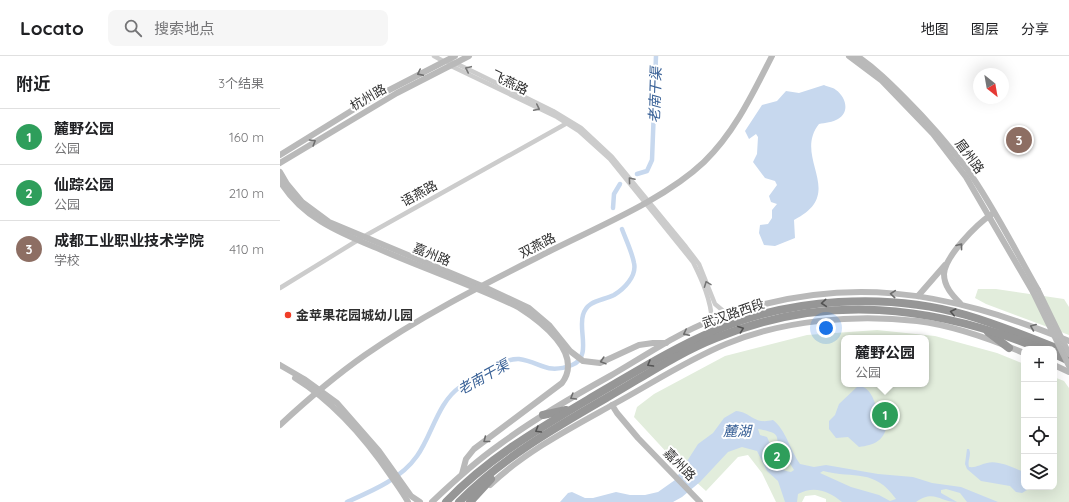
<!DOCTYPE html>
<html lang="zh">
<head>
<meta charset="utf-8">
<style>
	body { margin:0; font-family:Quicksand,"Noto Sans SC",sans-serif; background:#f6f6f6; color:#202124 }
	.controls { position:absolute; right:12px; bottom:12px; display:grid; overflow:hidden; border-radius:8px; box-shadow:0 4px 16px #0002 }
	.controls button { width:36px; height:36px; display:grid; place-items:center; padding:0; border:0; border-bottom:1px solid #e0e0e0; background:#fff; color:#202124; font:20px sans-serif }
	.compass { position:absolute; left:693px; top:12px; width:36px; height:36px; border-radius:50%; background:#fff; box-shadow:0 4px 16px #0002; rotate:149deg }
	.you { position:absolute; left:546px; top:272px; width:14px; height:14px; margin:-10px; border:3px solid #fff; border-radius:50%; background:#1a73e8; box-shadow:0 0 0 6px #1a73e833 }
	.badge { display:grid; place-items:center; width:26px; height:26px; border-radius:50%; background:#f03d27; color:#fff; font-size:13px; font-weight:700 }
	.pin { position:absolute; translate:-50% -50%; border:2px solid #fff; box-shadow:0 1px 4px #0006 }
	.popup { position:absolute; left:561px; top:279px; width:88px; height:52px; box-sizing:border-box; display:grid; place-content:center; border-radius:8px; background:#fff; filter:drop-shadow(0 1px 3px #0005); font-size:13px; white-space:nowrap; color:#757577 }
	.popup b { font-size:15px; color:#202124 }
	.popup::after { content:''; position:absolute; left:50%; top:100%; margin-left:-8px; border:8px solid transparent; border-top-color:#fff }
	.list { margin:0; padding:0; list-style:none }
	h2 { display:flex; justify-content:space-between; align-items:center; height:52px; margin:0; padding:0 16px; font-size:17px }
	h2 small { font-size:13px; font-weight:400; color:#757577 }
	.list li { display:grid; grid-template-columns:26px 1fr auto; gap:12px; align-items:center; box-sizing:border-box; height:56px; padding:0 16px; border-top:1px solid #e0e0e0 }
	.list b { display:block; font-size:15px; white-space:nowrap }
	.list p { margin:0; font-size:13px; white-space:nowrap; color:#757577 }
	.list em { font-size:13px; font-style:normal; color:#757577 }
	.icon { flex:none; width:22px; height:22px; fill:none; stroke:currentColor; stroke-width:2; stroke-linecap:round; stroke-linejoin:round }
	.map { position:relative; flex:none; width:789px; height:446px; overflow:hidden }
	header { display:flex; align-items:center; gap:24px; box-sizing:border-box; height:56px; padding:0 20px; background:#fff; border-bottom:1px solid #e0e0e0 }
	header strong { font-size:19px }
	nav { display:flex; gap:22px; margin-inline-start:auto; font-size:14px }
	.search { width:280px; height:36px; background:#f6f6f6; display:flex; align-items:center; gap:10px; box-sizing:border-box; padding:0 14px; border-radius:8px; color:#757577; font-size:15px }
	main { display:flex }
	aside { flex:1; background:#fff }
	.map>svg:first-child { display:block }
	.green { fill:#e2eddc; fill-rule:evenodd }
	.water { fill:#c7d8ee; fill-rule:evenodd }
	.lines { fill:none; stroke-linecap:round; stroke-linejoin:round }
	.canal { stroke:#c7d8ee; stroke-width:4.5 }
	.street { stroke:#ccc; stroke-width:4.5 }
	.secondary { stroke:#b9b9b9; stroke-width:6 }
	.highway { stroke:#969696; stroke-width:8 }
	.secondary-bridge { stroke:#b9b9b9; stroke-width:6 }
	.oneway { stroke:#767676 }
	.oneway2 { stroke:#6d6d6d }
	.oneway3 { stroke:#535353 }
	.poi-dot { fill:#f03d27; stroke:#fff; stroke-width:1.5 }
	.labels { text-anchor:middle; stroke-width:4; stroke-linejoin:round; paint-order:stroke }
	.street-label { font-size:13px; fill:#2f2f2f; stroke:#fff }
	.poi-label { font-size:13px; font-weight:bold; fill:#2f2f2f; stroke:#fff; text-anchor:start }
	.water-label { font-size:14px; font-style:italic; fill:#386096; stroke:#fff }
</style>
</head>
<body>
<header>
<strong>Locato</strong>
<div class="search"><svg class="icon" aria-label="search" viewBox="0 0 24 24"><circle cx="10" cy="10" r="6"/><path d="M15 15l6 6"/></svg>搜索地点</div>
<nav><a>地图</a><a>图层</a><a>分享</a></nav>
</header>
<main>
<aside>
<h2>附近<small>3个结果</small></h2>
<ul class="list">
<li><span class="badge" style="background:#2e9e5b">1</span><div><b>麓野公园</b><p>公园</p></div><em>160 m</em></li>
<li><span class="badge" style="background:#2e9e5b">2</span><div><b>仙踪公园</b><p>公园</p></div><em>210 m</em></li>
<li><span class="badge" style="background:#8d6e63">3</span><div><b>成都工业职业技术学院</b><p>学校</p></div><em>410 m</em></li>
</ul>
</aside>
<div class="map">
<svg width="789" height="446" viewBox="0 0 789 446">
	<rect width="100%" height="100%" fill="#fff"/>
	<g class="green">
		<path d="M698,233H716L784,243L789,251V279L706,248L695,242Z"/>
		<path d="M597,274L655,280L717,297L744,308V431H774V321L784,325L789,332V446H546V443L535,439L525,440L522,446H496L482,417L468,399L458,401L426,435L402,413L354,361L357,351L374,338L445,300L527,279ZM564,282H646V328H564Z"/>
	</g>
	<g class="water">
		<path d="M544,29C548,31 553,31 556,34C566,41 570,56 558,63C553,66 545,67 539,68C512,102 568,137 514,164L515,182L495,190L484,189L479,177L480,169L488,168L492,162V154L497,148L491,146L489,140L497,129L495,125L485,122L473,106L477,98L478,81L476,78L469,83L465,75L482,49L497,45L506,35L519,37Z"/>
		<path d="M578,330C593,331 594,348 600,359C602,363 605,366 607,369C604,385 594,389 579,391L568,381L556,382L549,373V365L555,359L559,348Z"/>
		<path d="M456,355C472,356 472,369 493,364C506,374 510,394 520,408L534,411L546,409L598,418L633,421L652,427L681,431L718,446H687L680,437L666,433L661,434V437L677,446C660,446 654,433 636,446H562C549,435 534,429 518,438L517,446H505L498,425L487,415L477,395L462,391L448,396L420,426L402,441L393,446H280L288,437L292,436L305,442H313L336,436L350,439H365L378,436L395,424L418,388L433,377L444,362ZM478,373C506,378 492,380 502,398C506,403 511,408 514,414L511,416C490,413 495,396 487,381L480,379ZM543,415C575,423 594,412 616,443L610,445L599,439L571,431L540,417Z"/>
		<path d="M687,393H689C692,399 687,405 689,411C696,412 701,408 707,407C718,404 734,412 744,416V431H752L742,437L736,436L730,430L701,425L687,413L685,408Z"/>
	</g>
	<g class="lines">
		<g class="canal">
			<path d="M357,118L367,115L372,104L376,0"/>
			<path d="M333,152L334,138L340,128"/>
			<path d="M67,446C92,435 121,423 137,400C152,379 158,346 180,331C193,321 223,302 239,303C261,306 266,319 292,309C312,301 298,274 303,259C307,244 322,245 334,239C344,233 357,220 354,207C352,196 346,184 342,173"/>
		</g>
		<g class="street">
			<path d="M154,0L163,5"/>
			<path d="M164,5L175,7L196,17L273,55L301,72L332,101L406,191L419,208L435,248L448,259"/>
			<path d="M169,9L277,61L299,75L330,103L413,206C422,224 431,244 432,265"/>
			<path d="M0,232L83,181L289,66"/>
		</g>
		<g class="secondary">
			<path d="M569,0L601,24L653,78L686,121L753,236"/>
			<path d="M577,0C595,12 610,27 625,42C648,65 668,88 687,113C714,151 735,194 758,234"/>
			<path d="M0,99L84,47L175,0"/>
			<path d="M0,107L117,37L189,0"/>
			<path d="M0,116L7,128L22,146L49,166L202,230L249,252L269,269L290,295L303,305L320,307L359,289L373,287H386"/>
			<path d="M0,125C24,165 66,179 106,196C150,215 195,230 238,251C260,265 304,297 282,327L194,393L186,403L182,418"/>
			<path d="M638,240L665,209"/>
			<path d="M680,247C672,239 664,230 664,218C665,200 697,168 712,158"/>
			<path d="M0,309L24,323L57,347L99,395L131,440L140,446"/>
			<path d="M774,309L789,316"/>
			<path d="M15,322C54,346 85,382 111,420C117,429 123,437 128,446"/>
			<path d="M332,349L337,357L358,382L420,446"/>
			<path d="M0,369C27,344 55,320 85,299C142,259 205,228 266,197C317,171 384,144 424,106C455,76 473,37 492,0"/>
			<path d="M210,429C246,395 291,372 334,348C371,328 407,304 446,288C504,264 574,258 637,265C670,269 713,284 744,297"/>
			<path d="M152,446C173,426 195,406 219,389C254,363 292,341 330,320C363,301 396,278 432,264C563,216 664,234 789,285"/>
		</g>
		<g class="highway">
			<path d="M708,276L729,292"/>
			<path d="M774,298L789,305"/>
			<path d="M263,359L286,354"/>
			<path d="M166,446C210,400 265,369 319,337C357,315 394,292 434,275C509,242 607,236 686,259C720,269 754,283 786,296"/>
			<path d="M179,446C222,402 276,371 328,341C363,321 398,297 436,282C546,237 653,249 761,293"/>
			<path d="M190,446L211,423"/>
		</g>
		<g class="secondary-bridge">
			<path d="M758,234L789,298"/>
			<path d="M753,236L789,310"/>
		</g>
	</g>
	<defs><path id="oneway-chevron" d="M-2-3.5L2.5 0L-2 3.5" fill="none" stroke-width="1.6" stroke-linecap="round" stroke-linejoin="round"/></defs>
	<g class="oneway">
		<use href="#oneway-chevron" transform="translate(188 13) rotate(-155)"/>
		<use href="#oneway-chevron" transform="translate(257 52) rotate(26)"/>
		<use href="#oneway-chevron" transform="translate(351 124) rotate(-130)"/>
		<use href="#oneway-chevron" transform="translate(427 228) rotate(-111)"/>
	</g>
	<g class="oneway2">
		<use href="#oneway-chevron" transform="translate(140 17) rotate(153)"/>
		<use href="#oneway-chevron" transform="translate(33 86) rotate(-31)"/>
		<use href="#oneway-chevron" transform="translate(680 190) rotate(-52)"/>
		<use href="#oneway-chevron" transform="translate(613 238) rotate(-175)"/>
		<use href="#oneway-chevron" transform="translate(753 271) rotate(-158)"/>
		<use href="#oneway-chevron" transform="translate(406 277) rotate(153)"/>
		<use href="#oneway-chevron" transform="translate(323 305) rotate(163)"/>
		<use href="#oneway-chevron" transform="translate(293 341) rotate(149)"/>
		<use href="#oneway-chevron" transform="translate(206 384) rotate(142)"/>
	</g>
	<g class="oneway3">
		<use href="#oneway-chevron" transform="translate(544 247) rotate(175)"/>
		<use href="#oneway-chevron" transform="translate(673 256) rotate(-167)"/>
		<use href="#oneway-chevron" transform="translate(461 273) rotate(-20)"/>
		<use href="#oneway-chevron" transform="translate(370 308) rotate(150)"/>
		<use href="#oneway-chevron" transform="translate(258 374) rotate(149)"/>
	</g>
	<circle class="poi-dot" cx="8" cy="259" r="4"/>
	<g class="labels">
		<g class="street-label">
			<text transform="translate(230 26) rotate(26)" y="5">飞燕路</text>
			<text transform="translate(88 41) rotate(-30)" y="5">杭州路</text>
			<text transform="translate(690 100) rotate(54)" y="5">眉州路</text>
			<text transform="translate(139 137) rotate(-29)" y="5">语燕路</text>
			<text transform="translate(257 189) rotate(-27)" y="5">双燕路</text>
			<text transform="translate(152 198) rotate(22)" y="5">嘉州路</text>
			<text transform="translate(453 257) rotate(-19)" y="5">武汉路西段</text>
			<text transform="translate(400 408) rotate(46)" y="5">嘉州路</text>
		</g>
		<g class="poi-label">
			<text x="16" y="264">金苹果花园城幼儿园</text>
		</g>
		<g class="water-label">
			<text transform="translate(375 39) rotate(-88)" y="5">老南干渠</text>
			<text transform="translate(203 321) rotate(-29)" y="5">老南干渠</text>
			<text x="457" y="380">麓湖</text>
		</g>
	</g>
</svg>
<div class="controls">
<button>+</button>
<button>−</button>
<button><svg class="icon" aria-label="locate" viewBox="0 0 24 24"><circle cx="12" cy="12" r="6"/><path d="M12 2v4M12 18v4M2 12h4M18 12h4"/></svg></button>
<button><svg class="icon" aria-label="layers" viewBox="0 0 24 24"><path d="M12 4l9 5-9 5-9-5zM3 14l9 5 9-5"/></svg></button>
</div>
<svg class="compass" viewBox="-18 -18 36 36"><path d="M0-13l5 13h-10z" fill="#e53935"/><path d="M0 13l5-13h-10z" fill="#757577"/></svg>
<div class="you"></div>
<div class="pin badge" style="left:605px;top:359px;background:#2e9e5b">1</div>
<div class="popup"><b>麓野公园</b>公园</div>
<div class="pin badge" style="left:497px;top:400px;background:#2e9e5b">2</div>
<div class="pin badge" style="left:739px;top:84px;background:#8d6e63">3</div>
</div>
</main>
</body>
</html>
